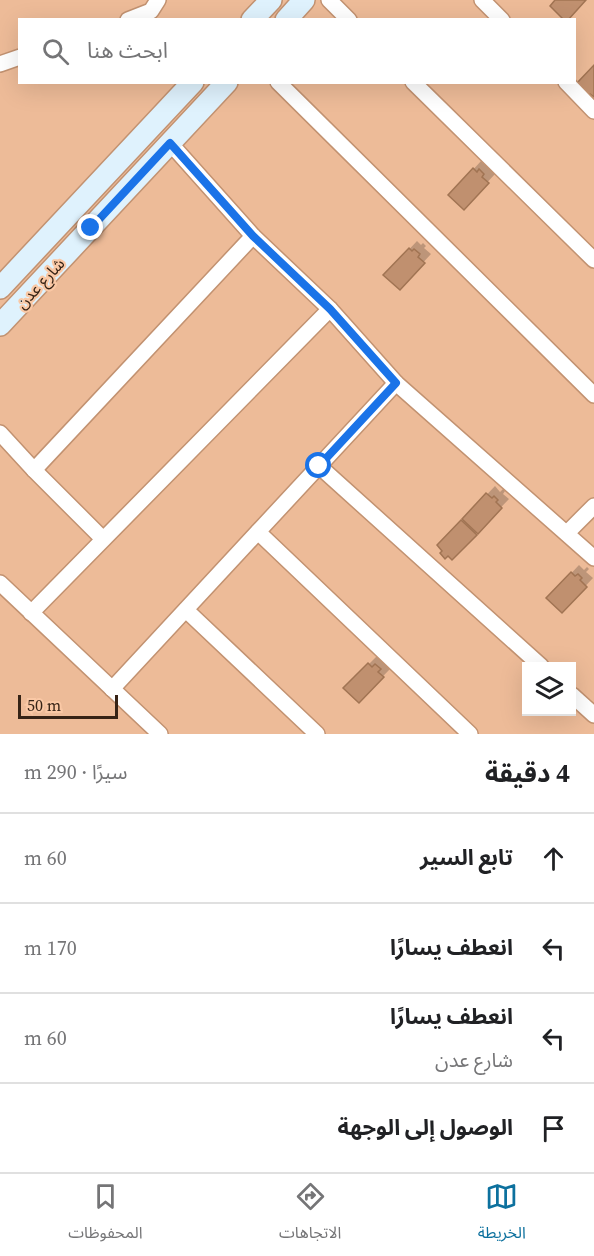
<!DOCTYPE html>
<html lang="ar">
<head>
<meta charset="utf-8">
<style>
	body { margin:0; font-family:"Source Serif 4","Noto Sans Arabic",serif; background:#f2f2f2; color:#202124; direction:rtl }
	.controls { position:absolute; right:18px; bottom:18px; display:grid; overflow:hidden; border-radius:0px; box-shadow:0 6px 24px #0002 }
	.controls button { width:54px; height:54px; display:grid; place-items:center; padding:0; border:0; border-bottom:2px solid #e0e0e0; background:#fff; color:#202124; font:30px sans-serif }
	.scale { position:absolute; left:18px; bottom:15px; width:100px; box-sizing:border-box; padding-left:6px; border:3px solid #362316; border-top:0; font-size:16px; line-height:21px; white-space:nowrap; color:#362316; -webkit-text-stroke:4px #fac8a5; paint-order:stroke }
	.stop { position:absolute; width:18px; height:18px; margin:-14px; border:4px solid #1a73e8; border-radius:50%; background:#fff }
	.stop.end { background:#1a73e8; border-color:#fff; box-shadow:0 2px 6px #0008 }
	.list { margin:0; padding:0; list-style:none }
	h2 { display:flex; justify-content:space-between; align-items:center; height:78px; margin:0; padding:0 24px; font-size:26px }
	h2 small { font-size:20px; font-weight:400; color:#757577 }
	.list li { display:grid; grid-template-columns:39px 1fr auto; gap:18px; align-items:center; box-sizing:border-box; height:90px; padding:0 24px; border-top:2px solid #e0e0e0 }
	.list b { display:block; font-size:22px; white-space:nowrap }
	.list p { margin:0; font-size:20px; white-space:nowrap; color:#757577 }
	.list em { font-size:20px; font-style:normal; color:#757577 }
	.icon { flex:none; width:33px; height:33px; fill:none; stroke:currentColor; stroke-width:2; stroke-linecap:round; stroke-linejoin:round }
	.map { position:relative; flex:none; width:594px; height:734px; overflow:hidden; direction:ltr }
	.search { position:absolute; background:#fff; box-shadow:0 6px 24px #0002; left:18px; right:18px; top:18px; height:66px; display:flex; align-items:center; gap:15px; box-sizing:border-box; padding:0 21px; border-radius:0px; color:#757577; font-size:22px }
	.sheet { height:438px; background:#fff }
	nav { display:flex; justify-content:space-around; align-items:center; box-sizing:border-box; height:84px; border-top:2px solid #e0e0e0; background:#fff; font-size:16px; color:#757577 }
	nav a { display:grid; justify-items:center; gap:3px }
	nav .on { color:#0d719e }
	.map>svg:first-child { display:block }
	.shadow { fill:#0003 }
	.building { fill:#c0906f; stroke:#a17453; stroke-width:1.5 }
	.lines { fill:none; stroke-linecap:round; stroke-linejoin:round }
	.street-casing { stroke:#c29271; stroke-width:18 }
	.secondary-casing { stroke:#c29271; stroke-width:24 }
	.street { stroke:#fff; stroke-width:15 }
	.secondary { stroke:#dff2fd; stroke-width:21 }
	.route { stroke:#1a73e8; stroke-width:8 }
	.labels { text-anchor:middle; stroke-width:4.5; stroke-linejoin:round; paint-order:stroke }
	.street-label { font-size:16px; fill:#362316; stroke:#fac8a5 }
</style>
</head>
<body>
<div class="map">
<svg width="594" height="734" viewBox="0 0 594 734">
	<rect width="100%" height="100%" fill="#edbb98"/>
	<g class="shadow">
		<path d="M481,161L485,165L487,163L491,166L489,168L495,174L471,200L450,195Z"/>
		<path d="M417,241L421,245L423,243L426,246L424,248L431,254L407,280L385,275Z"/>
		<path d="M495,486L500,492L503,489L505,491L503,494L509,499L452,558L439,545Z"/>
		<path d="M579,565L584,570L587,567L589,569L586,572L593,578L562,611L548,598Z"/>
		<path d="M377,656L381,660L384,657L387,661L385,664L390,669L359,701L345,688Z"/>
	</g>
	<g class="building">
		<path d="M555,0H586L568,20H564L550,6Z"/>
		<path d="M594,65V97L590,94L587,97L580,91L583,88L577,83Z"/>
		<path d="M473,168L477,172L479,169L484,174L482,177L489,183L464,210L448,195Z"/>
		<path d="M409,248L412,251L414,249L420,254L418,257L425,263L400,290L383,275Z"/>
		<path d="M486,493L492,498L494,496L498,500L496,502L502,508L478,534L462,519Z"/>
		<path d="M461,520L477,535L452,560L448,556L445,559L440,553L442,551L437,545Z"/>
		<path d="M571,572L575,576L578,574L582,578L580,580L587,587L562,613L546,598Z"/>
		<path d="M368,663L372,667L375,664L381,669L378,672L384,677L359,703L343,688Z"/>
	</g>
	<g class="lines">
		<defs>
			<g id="street">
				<path d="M329,0L349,20"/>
				<path d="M482,0L502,20"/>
				<path d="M128,20L151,11L158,0"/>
				<path d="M0,64L20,57"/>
				<path d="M278,82L594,395"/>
				<path d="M413,82L594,260"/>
				<path d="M566,82L594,111"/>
				<path d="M170,143L253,236L330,309L396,383L594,558"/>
				<path d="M0,433L34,470L103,539"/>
				<path d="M319,466L541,666"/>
				<path d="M34,470L253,236"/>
				<path d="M258,532L470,734"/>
				<path d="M567,533L594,506"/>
				<path d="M0,583L160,734"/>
				<path d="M186,610L317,734"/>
				<path d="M31,613L330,309"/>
				<path d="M112,689L396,383"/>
				<path d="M572,695L594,715"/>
			</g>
			<g id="secondary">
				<path d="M252,20L271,0"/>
				<path d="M286,20L304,0"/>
				<path d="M0,288L193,82"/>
				<path d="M0,325L227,82"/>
			</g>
		</defs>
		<use href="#street" class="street-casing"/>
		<use href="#secondary" class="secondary-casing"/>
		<use href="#street" class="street"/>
		<use href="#secondary" class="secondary"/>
	</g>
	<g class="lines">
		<path class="route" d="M91,228L170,143L253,236L330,309L396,383L319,466"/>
	</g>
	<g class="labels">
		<g class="street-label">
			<text transform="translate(40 283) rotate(-47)" y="6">شارع عدن</text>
		</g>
	</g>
</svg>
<div class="controls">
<button><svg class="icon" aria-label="layers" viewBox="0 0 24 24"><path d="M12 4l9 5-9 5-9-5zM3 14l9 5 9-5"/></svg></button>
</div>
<div class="scale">50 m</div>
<div class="stop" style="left:319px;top:466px"></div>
<div class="stop end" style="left:91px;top:228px"></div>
<div class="search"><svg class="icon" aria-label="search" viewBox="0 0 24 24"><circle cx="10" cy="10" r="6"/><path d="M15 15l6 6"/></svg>ابحث هنا</div>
</div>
<section class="sheet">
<h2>4 دقيقة<small>سيرًا · 290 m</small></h2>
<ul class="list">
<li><svg class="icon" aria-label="ahead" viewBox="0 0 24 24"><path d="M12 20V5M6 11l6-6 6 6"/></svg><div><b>تابع السير</b></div><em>60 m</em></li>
<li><svg class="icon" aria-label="left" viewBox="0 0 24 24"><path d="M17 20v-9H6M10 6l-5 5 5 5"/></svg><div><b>انعطف يسارًا</b></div><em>170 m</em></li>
<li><svg class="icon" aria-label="left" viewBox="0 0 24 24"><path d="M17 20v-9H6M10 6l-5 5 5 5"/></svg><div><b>انعطف يسارًا</b><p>شارع عدن</p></div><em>60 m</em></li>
<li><svg class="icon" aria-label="arrive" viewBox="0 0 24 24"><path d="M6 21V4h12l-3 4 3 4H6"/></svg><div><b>الوصول إلى الوجهة</b></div></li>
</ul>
</section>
<nav>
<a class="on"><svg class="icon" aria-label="map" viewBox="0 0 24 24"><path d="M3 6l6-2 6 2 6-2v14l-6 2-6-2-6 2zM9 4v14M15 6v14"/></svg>الخريطة</a>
<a><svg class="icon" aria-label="directions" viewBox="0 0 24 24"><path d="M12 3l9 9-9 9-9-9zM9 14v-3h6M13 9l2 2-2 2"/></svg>الاتجاهات</a>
<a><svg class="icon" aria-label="saved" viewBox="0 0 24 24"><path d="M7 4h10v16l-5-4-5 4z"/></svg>المحفوظات</a>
</nav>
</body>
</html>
